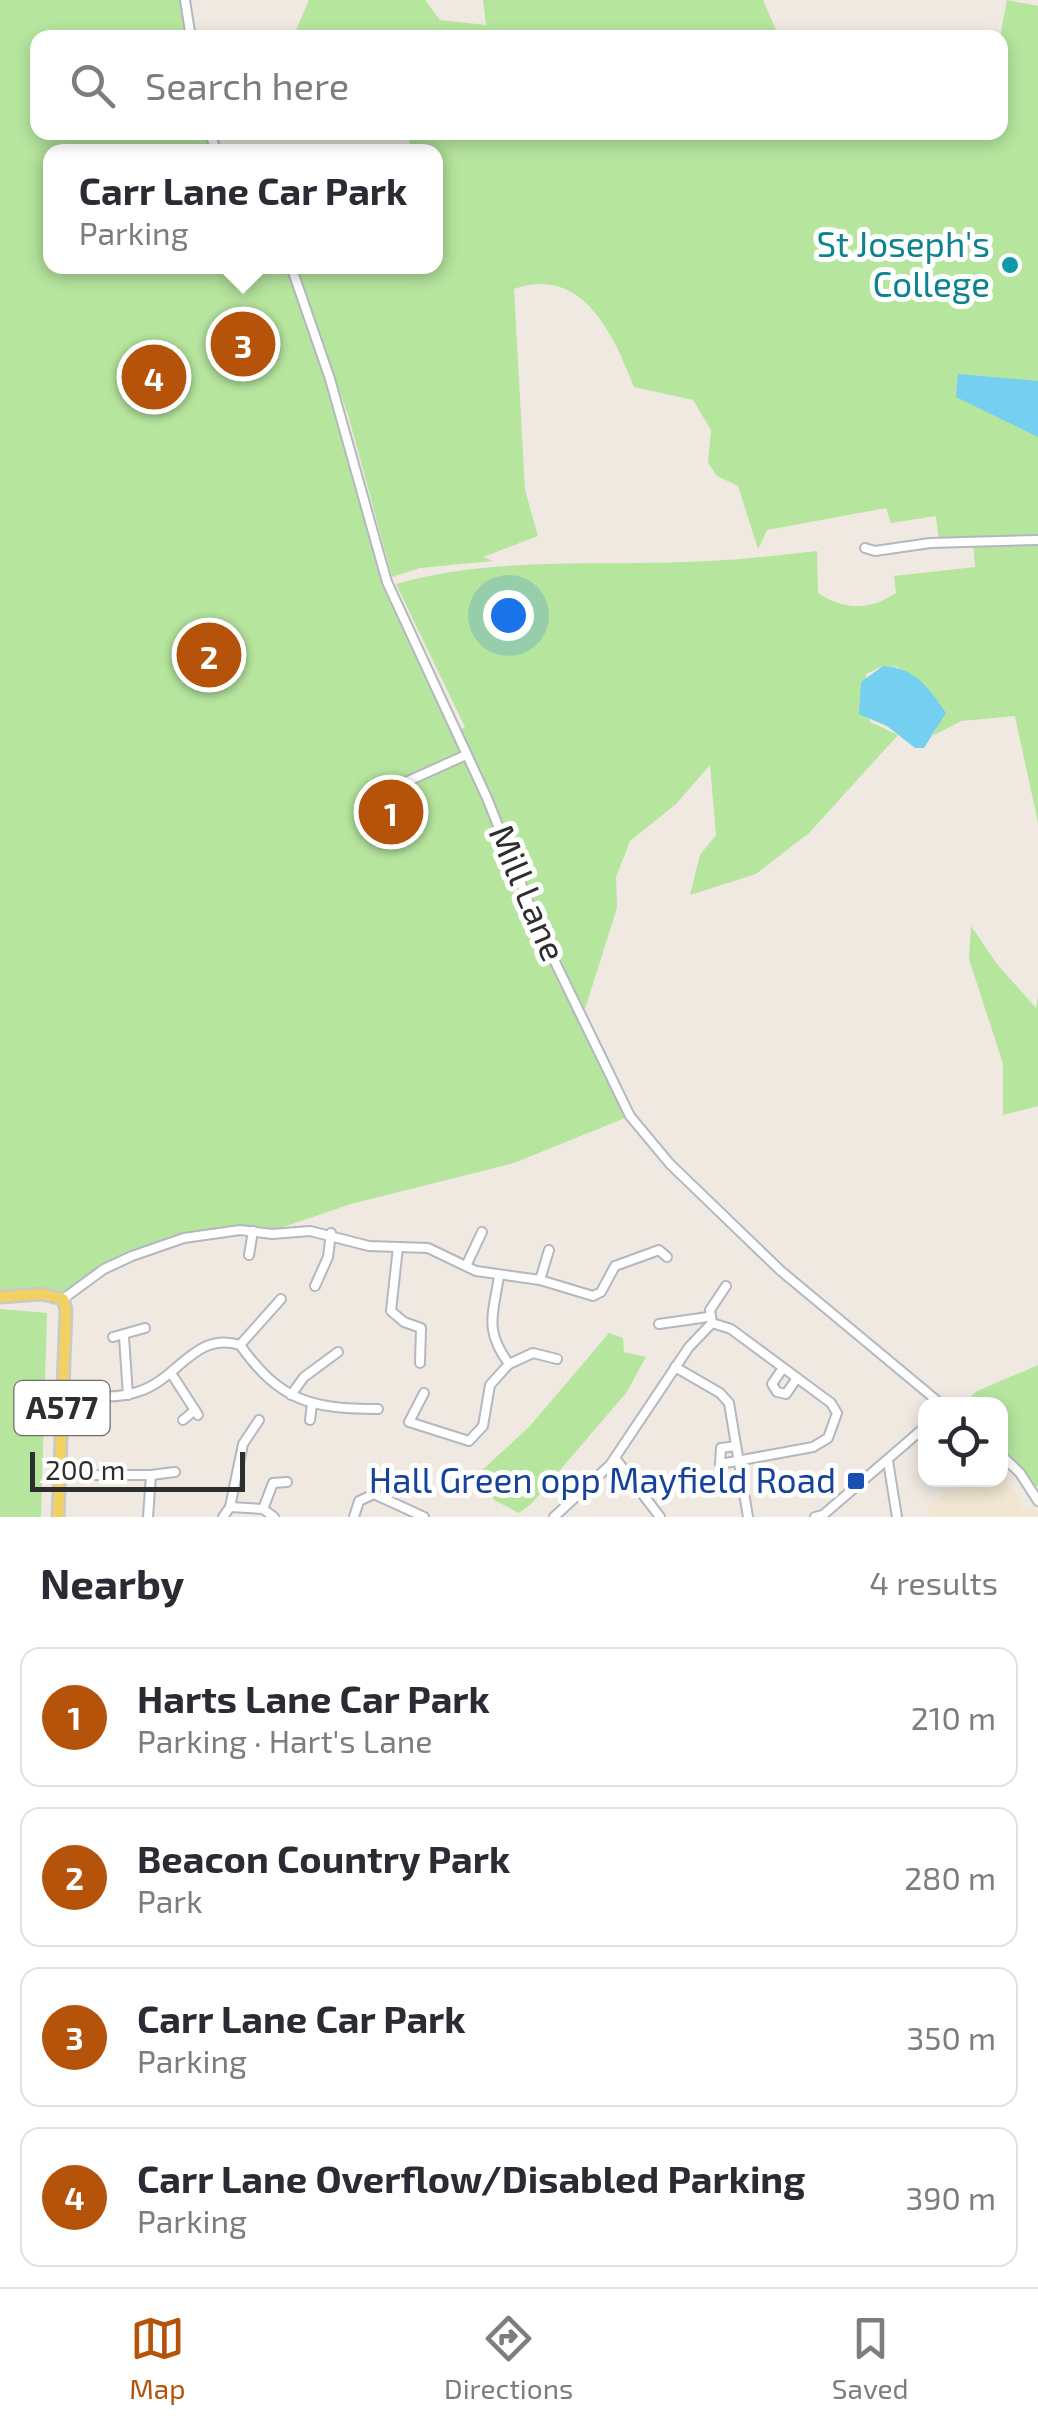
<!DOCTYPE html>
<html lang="en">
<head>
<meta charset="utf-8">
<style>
	body { margin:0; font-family:"Exo 2",sans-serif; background:#f2f2f3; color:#2b2b33 }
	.controls { position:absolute; right:30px; bottom:30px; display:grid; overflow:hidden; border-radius:20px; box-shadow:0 5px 15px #0003 }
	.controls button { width:90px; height:90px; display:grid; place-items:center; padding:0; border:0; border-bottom:2px solid #e1e1e2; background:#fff; color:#2b2b33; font:50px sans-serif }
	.scale { position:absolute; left:30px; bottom:25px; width:215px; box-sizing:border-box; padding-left:10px; border:5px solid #2e2e2e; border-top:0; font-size:28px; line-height:35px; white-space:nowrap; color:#2e2e2e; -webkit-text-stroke:8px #fff; paint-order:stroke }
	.you { position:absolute; left:508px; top:615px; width:35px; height:35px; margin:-25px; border:8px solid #fff; border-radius:50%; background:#1a73e8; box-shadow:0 0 0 15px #1a73e833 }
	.badge { display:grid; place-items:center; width:65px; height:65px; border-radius:50%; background:#b45309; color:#fff; font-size:32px; font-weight:700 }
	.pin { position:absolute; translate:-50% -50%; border:5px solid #fff; box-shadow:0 2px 10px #0006 }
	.popup { position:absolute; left:43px; top:144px; width:400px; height:130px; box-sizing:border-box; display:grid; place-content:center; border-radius:20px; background:#fff; filter:drop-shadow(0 2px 8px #0005); font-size:32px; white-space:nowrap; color:#7c7c81 }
	.popup b { font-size:38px; color:#2b2b33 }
	.popup::after { content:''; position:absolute; left:50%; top:100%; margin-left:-20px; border:20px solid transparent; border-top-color:#fff }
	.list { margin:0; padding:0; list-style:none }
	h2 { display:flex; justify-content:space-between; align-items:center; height:130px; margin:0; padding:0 40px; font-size:42px }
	h2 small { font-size:32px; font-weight:400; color:#7c7c81 }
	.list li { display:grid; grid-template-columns:65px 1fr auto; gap:30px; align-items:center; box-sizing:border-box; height:140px; margin:0 20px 20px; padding:0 20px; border:2px solid #e1e1e2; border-radius:20px }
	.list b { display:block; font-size:38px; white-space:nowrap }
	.list p { margin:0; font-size:32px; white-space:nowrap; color:#7c7c81 }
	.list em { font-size:32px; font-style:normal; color:#7c7c81 }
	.icon { flex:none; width:55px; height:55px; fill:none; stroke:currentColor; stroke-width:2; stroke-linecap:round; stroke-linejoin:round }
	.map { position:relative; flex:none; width:1038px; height:1517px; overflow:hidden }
	.search { position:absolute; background:#fff; box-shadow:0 5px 15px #0003; left:30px; right:30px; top:30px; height:110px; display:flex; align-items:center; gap:25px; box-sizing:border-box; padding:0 35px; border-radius:20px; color:#7c7c81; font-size:38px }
	.sheet { height:770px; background:#fff }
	nav { display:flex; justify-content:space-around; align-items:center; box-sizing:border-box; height:140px; border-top:2px solid #e1e1e2; background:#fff; font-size:28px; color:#7c7c81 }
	nav a { display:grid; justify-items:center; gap:5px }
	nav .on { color:#b45309 }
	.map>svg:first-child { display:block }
	.education { fill:#f0e6d1 }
	.green { fill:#b6e59e }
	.water { fill:#75cff0 }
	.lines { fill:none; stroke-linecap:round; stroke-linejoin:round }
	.minor-casing { stroke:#b4b7c1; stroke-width:12 }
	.major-casing { stroke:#c9c9c9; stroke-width:15 }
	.minor { stroke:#fff; stroke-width:8 }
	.major { stroke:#f2d163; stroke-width:10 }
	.culture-dot { fill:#0f9aa8; stroke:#fff; stroke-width:4 }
	.transit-dot { fill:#1a4fb4; stroke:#fff; stroke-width:4 }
	.labels { text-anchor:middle; stroke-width:10; stroke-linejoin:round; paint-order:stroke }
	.shield { fill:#fff; stroke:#6d6d6d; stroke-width:2.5 }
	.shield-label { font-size:32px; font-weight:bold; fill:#2e2e2e }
	.culture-label { font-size:35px; fill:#0d838f; stroke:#fff; text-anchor:end }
	.street-label { font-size:35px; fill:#2e2e2e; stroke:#fff }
	.transit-label { font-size:35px; fill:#164399; stroke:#fff; text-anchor:end }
</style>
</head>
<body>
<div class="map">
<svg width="1038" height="1517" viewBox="0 0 1038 1517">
	<rect width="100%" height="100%" fill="#efe9e1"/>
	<path class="education" d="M1001,1460L1009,1466L1001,1474L1020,1499L1021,1509L1036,1505L1038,1517H930L929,1504L967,1480H1000Z"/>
	<g class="green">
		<path d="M0,0H185L191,37L38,38V132L209,133L217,151L51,152V266L291,267L330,379L387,582L487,798L540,931L630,1116L514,1163L351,1204L283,1227L184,1238L104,1269L63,1299L0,1297Z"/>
		<path d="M309,0H425L440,20L486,25L483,0H763L776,30L834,37H293Z"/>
		<path d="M1007,0L1038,6V823L1015,716L961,721L933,736L941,718L898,667L883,666L866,674L870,722L898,735L809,833L756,874L690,895L700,855L716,835L710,765L676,804L630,841L616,877L617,908L585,1009C536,919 504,822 460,730L465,727L396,584C496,555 606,567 710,561C746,559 782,555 817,551L818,593C843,610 870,611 896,593L894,576L975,567L973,541L939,542L936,516L891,523L886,508L767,530L758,549L738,486L717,476L708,463L711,430L693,400L634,387C613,333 582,265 514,289L525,490L538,536L483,557L493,561L420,568L392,577L349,418L296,267L436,266V152L412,151L407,133L1000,132V37Z"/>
		<path d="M971,926L997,964L1036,1008L1038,996V1106L1003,1115V1064L969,959Z"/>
		<path d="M0,1309L47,1313L41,1517H0Z"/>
		<path d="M609,1333L623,1338L624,1352L646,1357L626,1393L531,1504L519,1513L494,1500L478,1474L530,1426Z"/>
		<path d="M1038,1365V1486L1035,1487L1001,1449L1000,1404H963L977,1391Z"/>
	</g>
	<g class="water">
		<path d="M958,374L1038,381V437L956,397Z"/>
		<path d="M883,666C916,668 929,688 946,713L924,748H915L887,726L859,714L861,682Z"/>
	</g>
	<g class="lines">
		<defs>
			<g id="minor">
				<path d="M185,0L191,38"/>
				<path d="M209,132L217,152"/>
				<path d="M291,266L330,379L387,582L487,798L540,931L630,1116L670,1164L781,1271L941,1404"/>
				<path d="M865,548L875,551L930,543L1038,540"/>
				<path d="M365,793L386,791L466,755"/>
				<path d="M398,1247L391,1311L404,1322L421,1328L420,1363"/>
				<path d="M249,1255L253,1231"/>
				<path d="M466,1266L482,1232"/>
				<path d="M499,1276C493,1315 484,1330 509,1364L533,1353L557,1359"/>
				<path d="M540,1280L549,1250"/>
				<path d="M315,1286L328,1257L331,1233"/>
				<path d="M63,1299L104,1269L132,1256L184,1238L240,1230L272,1234L310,1231L369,1246L428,1248L476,1271L540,1280L593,1296L601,1292L615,1266L659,1250L667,1257"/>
				<path d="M712,1323L731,1329L831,1403L837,1413L828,1438L813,1447L720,1464L721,1448L736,1446"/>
				<path d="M659,1324L708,1317"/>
				<path d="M113,1337L145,1328"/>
				<path d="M124,1337L128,1395"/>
				<path d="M240,1345L281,1299"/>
				<path d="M675,1367L720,1393L729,1403L748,1517"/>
				<path d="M783,1368L772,1384L777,1392L786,1394L797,1378"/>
				<path d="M171,1373L198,1415"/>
				<path d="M424,1393L409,1422L469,1441L483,1426L490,1385L509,1364"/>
				<path d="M63,1394C89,1396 115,1400 140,1391C179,1378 195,1331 240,1345C280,1401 311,1409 378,1409"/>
				<path d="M291,1395L304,1377L338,1352"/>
				<path d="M183,1420L195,1410"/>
				<path d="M310,1420L312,1404"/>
				<path d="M1000,1454L1020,1473L1038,1501"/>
				<path d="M615,1458L660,1517"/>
				<path d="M888,1461L897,1517"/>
				<path d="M88,1475H151L148,1517"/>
				<path d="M151,1475L175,1472"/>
				<path d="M230,1507L263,1509L274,1517"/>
				<path d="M263,1509L273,1483L287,1482"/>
				<path d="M223,1517L230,1507L243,1444L259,1420"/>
				<path d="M354,1517L359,1501L374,1494L424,1517"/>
				<path d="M554,1517L610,1465L689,1347L712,1323L710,1310L726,1286"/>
				<path d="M815,1517L823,1515L926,1426"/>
			</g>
			<path id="major" d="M0,1297L42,1294L63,1299L66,1310L58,1517"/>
		</defs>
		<use href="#minor" class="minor-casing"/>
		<use href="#major" class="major-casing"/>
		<use href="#minor" class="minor"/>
		<use href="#major" class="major"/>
	</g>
	<circle class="culture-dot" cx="1010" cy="265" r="10"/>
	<rect class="transit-dot" x="846" y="1471" width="20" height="20" rx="5"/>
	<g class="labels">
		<rect class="shield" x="14.5" y="1381" width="95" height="54" rx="8"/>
		<g class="shield-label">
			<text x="62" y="1419">A577</text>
		</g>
		<g class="culture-label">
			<text x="990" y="257">St Joseph's<tspan x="990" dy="40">College</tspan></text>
		</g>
		<g class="street-label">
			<text transform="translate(527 893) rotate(67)" y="12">Mill Lane</text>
		</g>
		<g class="transit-label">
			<text x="836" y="1493">Hall Green opp Mayfield Road</text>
		</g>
	</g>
</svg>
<div class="controls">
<button><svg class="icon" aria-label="locate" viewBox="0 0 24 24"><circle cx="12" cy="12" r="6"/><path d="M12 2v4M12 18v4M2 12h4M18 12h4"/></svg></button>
</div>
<div class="scale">200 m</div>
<div class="you"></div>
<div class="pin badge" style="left:391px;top:812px">1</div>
<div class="pin badge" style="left:209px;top:655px">2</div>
<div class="pin badge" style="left:243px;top:344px">3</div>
<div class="popup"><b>Carr Lane Car Park</b>Parking</div>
<div class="pin badge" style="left:154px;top:377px">4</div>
<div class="search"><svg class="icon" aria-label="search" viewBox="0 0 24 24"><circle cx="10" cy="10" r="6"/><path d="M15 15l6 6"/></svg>Search here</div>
</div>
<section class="sheet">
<h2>Nearby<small>4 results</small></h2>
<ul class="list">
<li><span class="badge">1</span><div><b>Harts Lane Car Park</b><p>Parking · Hart's Lane</p></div><em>210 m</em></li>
<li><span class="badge">2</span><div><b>Beacon Country Park</b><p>Park</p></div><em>280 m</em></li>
<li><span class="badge">3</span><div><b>Carr Lane Car Park</b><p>Parking</p></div><em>350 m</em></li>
<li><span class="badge">4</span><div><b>Carr Lane Overflow/Disabled Parking</b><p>Parking</p></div><em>390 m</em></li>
</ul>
</section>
<nav>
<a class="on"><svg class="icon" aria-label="map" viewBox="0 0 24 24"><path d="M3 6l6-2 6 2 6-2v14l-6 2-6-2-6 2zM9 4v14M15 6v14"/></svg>Map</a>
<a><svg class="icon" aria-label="directions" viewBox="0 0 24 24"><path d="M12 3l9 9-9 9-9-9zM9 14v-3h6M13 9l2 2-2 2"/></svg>Directions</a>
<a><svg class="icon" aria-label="saved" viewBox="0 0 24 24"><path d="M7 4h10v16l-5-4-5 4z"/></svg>Saved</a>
</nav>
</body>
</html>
